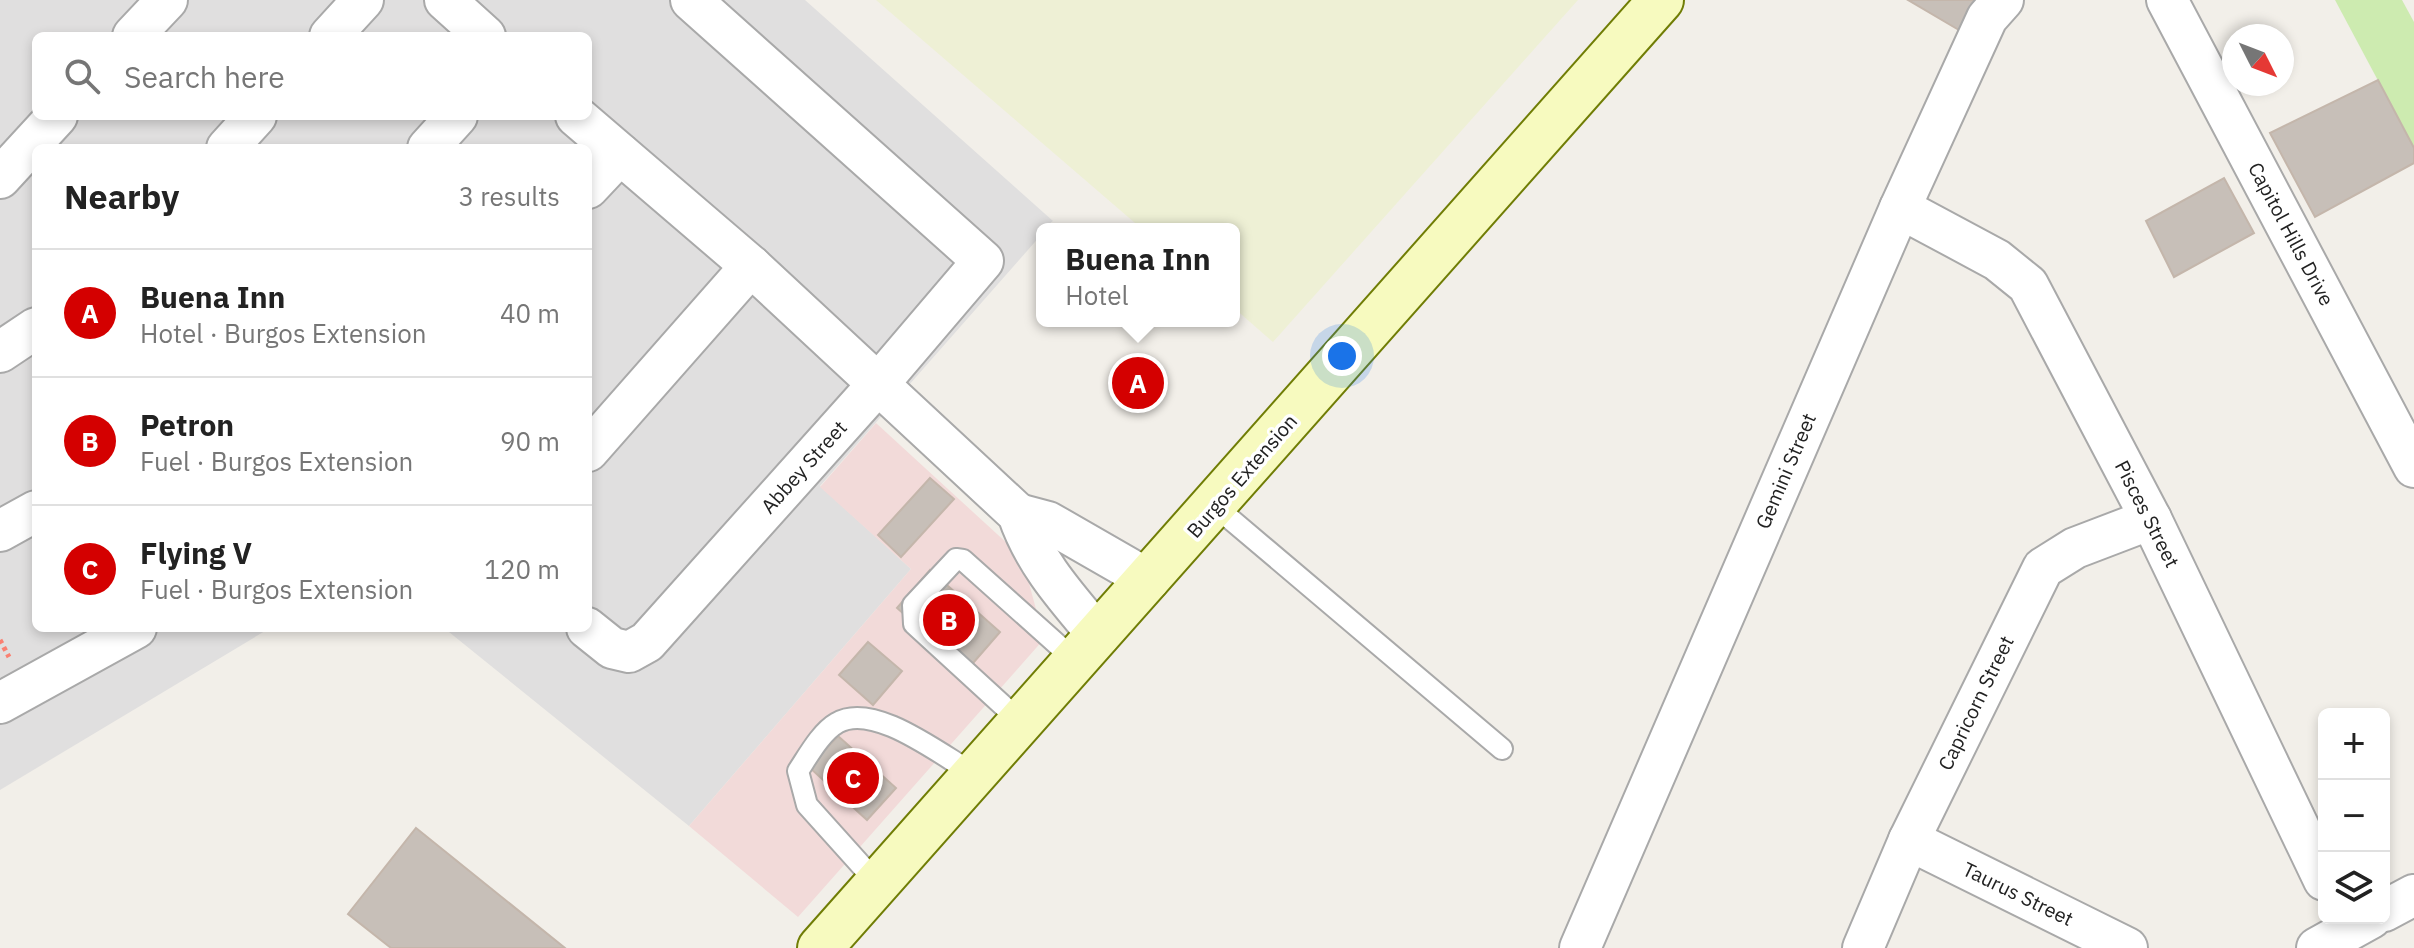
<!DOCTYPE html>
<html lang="en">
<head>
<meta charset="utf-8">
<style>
	body { margin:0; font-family:"IBM Plex Sans",sans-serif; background:#f2f2f2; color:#222 }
	.controls { position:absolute; right:24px; bottom:24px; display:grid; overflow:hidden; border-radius:12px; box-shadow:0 4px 12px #0003 }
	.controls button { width:72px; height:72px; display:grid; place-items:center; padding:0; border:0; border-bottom:2px solid #e0e0e0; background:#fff; color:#222; font:40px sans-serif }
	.compass { position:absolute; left:2222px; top:24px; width:72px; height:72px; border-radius:50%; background:#fff; box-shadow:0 4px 12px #0003; rotate:132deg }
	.you { position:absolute; left:1342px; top:356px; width:28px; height:28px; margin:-20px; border:6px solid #fff; border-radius:50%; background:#1a73e8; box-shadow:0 0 0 12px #1a73e833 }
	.badge { display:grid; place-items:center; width:52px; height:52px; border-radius:50%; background:#d40000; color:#fff; font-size:26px; font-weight:700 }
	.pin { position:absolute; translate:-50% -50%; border:4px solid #fff; box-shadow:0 2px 8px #0006 }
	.popup { position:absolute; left:1036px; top:223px; width:204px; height:104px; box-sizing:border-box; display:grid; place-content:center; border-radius:12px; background:#fff; filter:drop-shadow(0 2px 6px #0005); font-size:26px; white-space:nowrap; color:#767676 }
	.popup b { font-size:30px; color:#222 }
	.popup::after { content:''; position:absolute; left:50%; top:100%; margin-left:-16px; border:16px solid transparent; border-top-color:#fff }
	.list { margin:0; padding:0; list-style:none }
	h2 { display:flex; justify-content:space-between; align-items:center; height:104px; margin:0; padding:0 32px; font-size:34px }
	h2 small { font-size:26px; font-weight:400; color:#767676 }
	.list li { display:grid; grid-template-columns:52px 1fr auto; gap:24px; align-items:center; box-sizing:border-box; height:128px; padding:0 32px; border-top:2px solid #e0e0e0 }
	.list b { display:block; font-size:30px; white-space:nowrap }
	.list p { margin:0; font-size:26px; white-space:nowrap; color:#767676 }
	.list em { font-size:26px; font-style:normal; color:#767676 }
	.icon { flex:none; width:44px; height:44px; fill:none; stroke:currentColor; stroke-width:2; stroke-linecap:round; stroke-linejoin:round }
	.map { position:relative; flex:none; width:2414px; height:948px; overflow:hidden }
	.search { position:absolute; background:#fff; box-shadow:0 4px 12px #0003; left:32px; top:32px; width:560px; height:88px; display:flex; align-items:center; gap:20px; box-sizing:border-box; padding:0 28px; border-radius:12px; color:#767676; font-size:30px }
	.panel { position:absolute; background:#fff; box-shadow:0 4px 12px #0003; left:32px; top:144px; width:560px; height:488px; border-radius:12px }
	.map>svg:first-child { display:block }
	.residential { fill:#e0dfdf; fill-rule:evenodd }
	.commercial { fill:#f2dad9 }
	.farmland { fill:#eef0d5 }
	.grass { fill:#cdebb0 }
	.building { fill:#c7bfb8; stroke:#c4b6ab; stroke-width:2 }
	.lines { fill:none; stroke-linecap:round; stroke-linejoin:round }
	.lane-casing { stroke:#a9a9a9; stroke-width:24 }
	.street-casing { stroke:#a9a9a9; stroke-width:44 }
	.secondary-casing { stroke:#707d05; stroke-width:48 }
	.path { stroke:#fa8072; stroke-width:5; stroke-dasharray:4 4; stroke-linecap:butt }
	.lane { stroke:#fff; stroke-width:20 }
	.street { stroke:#fff; stroke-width:40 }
	.secondary { stroke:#f7fabf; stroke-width:44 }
	.labels { text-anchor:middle; stroke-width:7; stroke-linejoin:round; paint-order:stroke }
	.street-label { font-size:20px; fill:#222; stroke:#fff }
</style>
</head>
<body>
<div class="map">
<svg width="2414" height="948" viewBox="0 0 2414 948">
	<rect width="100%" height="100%" fill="#f2efe9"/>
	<path class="residential" d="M0,0H805L1053,221L1042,229V234L820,486L911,569L689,826L444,628H588V148H36V628H270L0,790ZM36,36H588V116H36Z"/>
	<path class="commercial" d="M876,423L1022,557L1044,639L798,917L689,826L911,569L820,487Z"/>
	<path class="farmland" d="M876,0H1578L1273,342L1234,308V229H1142Z"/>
	<path class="grass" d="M2335,0H2402L2414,22V148Z"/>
	<g class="building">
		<path d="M1908,0H1984L1964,33Z"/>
		<path d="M2378,80L2414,148V163L2315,217L2270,133Z"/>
		<path d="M2224,178L2254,233L2174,277L2146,221Z"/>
		<path d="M930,478L954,499L901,557L878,535Z"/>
		<path d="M930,570L1000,632L967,670L897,608Z"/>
		<path d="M868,642L902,671L873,705L839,675Z"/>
		<path d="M838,736L896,788L867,820L809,767Z"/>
		<path d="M416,828L565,948H391L348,914Z"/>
	</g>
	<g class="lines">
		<defs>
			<g id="lane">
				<path d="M1215,506L1502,749"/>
				<path d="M1022,723L914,624L913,605L956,559L963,560L1077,662"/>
				<path d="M878,884L807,805L798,771C808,756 821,732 837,723C874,701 942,756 976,775"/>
			</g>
			<g id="street">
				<path d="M445,0L485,36"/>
				<path d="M2167,0L2414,467"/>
				<path d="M133,36L167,0"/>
				<path d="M330,36L363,0"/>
				<path d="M576,116L751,266L1018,514C1034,562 1067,598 1099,636"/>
				<path d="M227,148L256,116"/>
				<path d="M428,148L457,116"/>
				<path d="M0,178L57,116"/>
				<path d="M588,188L620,154"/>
				<path d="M1900,208L1997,260L2028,285L2151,519L2324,880"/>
				<path d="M0,352L36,328"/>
				<path d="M588,451L751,266"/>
				<path d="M1018,514L1048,522L1149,580"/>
				<path d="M0,531L36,511"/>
				<path d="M587,628L612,648L629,652L647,642L879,383L983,261L691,0"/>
				<path d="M0,703L136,628"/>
				<path d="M1909,840L2127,948"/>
				<path d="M2384,911L2414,895"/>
				<path d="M1580,948L1900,208L1987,18L2003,0"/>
				<path d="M1863,948L1909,840L2043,568L2075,548L2151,519"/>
				<path d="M2317,948L2371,918"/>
			</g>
			<path id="secondary" d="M820,948L1661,0"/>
		</defs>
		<use href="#lane" class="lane-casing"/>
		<use href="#street" class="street-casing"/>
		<use href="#secondary" class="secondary-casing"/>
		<path class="path" d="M0,640L9,657"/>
		<use href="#lane" class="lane"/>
		<use href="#street" class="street"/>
		<use href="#secondary" class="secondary"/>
	</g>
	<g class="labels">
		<g class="street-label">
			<text transform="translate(2291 234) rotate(62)" y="7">Capitol Hills Drive</text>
			<text transform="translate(804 467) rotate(-48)" y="7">Abbey Street</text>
			<text transform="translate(1786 471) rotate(-67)" y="7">Gemini Street</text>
			<text transform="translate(1242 476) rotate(-49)" y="7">Burgos Extension</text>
			<text transform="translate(2147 514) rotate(63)" y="7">Pisces Street</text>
			<text transform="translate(1976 703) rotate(-64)" y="7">Capricorn Street</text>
			<text transform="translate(2018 894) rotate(26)" y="7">Taurus Street</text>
		</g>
	</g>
</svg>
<div class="controls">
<button>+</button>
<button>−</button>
<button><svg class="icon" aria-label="layers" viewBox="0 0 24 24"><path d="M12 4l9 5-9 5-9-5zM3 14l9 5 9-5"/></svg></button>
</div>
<svg class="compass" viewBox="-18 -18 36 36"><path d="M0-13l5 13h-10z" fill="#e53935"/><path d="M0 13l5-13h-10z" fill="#767676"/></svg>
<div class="you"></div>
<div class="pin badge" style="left:1138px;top:383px">A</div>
<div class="popup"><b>Buena Inn</b>Hotel</div>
<div class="pin badge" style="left:949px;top:620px">B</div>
<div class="pin badge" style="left:853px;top:778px">C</div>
<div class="search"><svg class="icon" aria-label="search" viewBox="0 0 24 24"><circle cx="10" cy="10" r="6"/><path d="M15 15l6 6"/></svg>Search here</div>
<section class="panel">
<h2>Nearby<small>3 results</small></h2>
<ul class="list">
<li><span class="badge">A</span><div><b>Buena Inn</b><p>Hotel · Burgos Extension</p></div><em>40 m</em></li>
<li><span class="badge">B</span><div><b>Petron</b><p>Fuel · Burgos Extension</p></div><em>90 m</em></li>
<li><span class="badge">C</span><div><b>Flying V</b><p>Fuel · Burgos Extension</p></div><em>120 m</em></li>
</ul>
</section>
</div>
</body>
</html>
